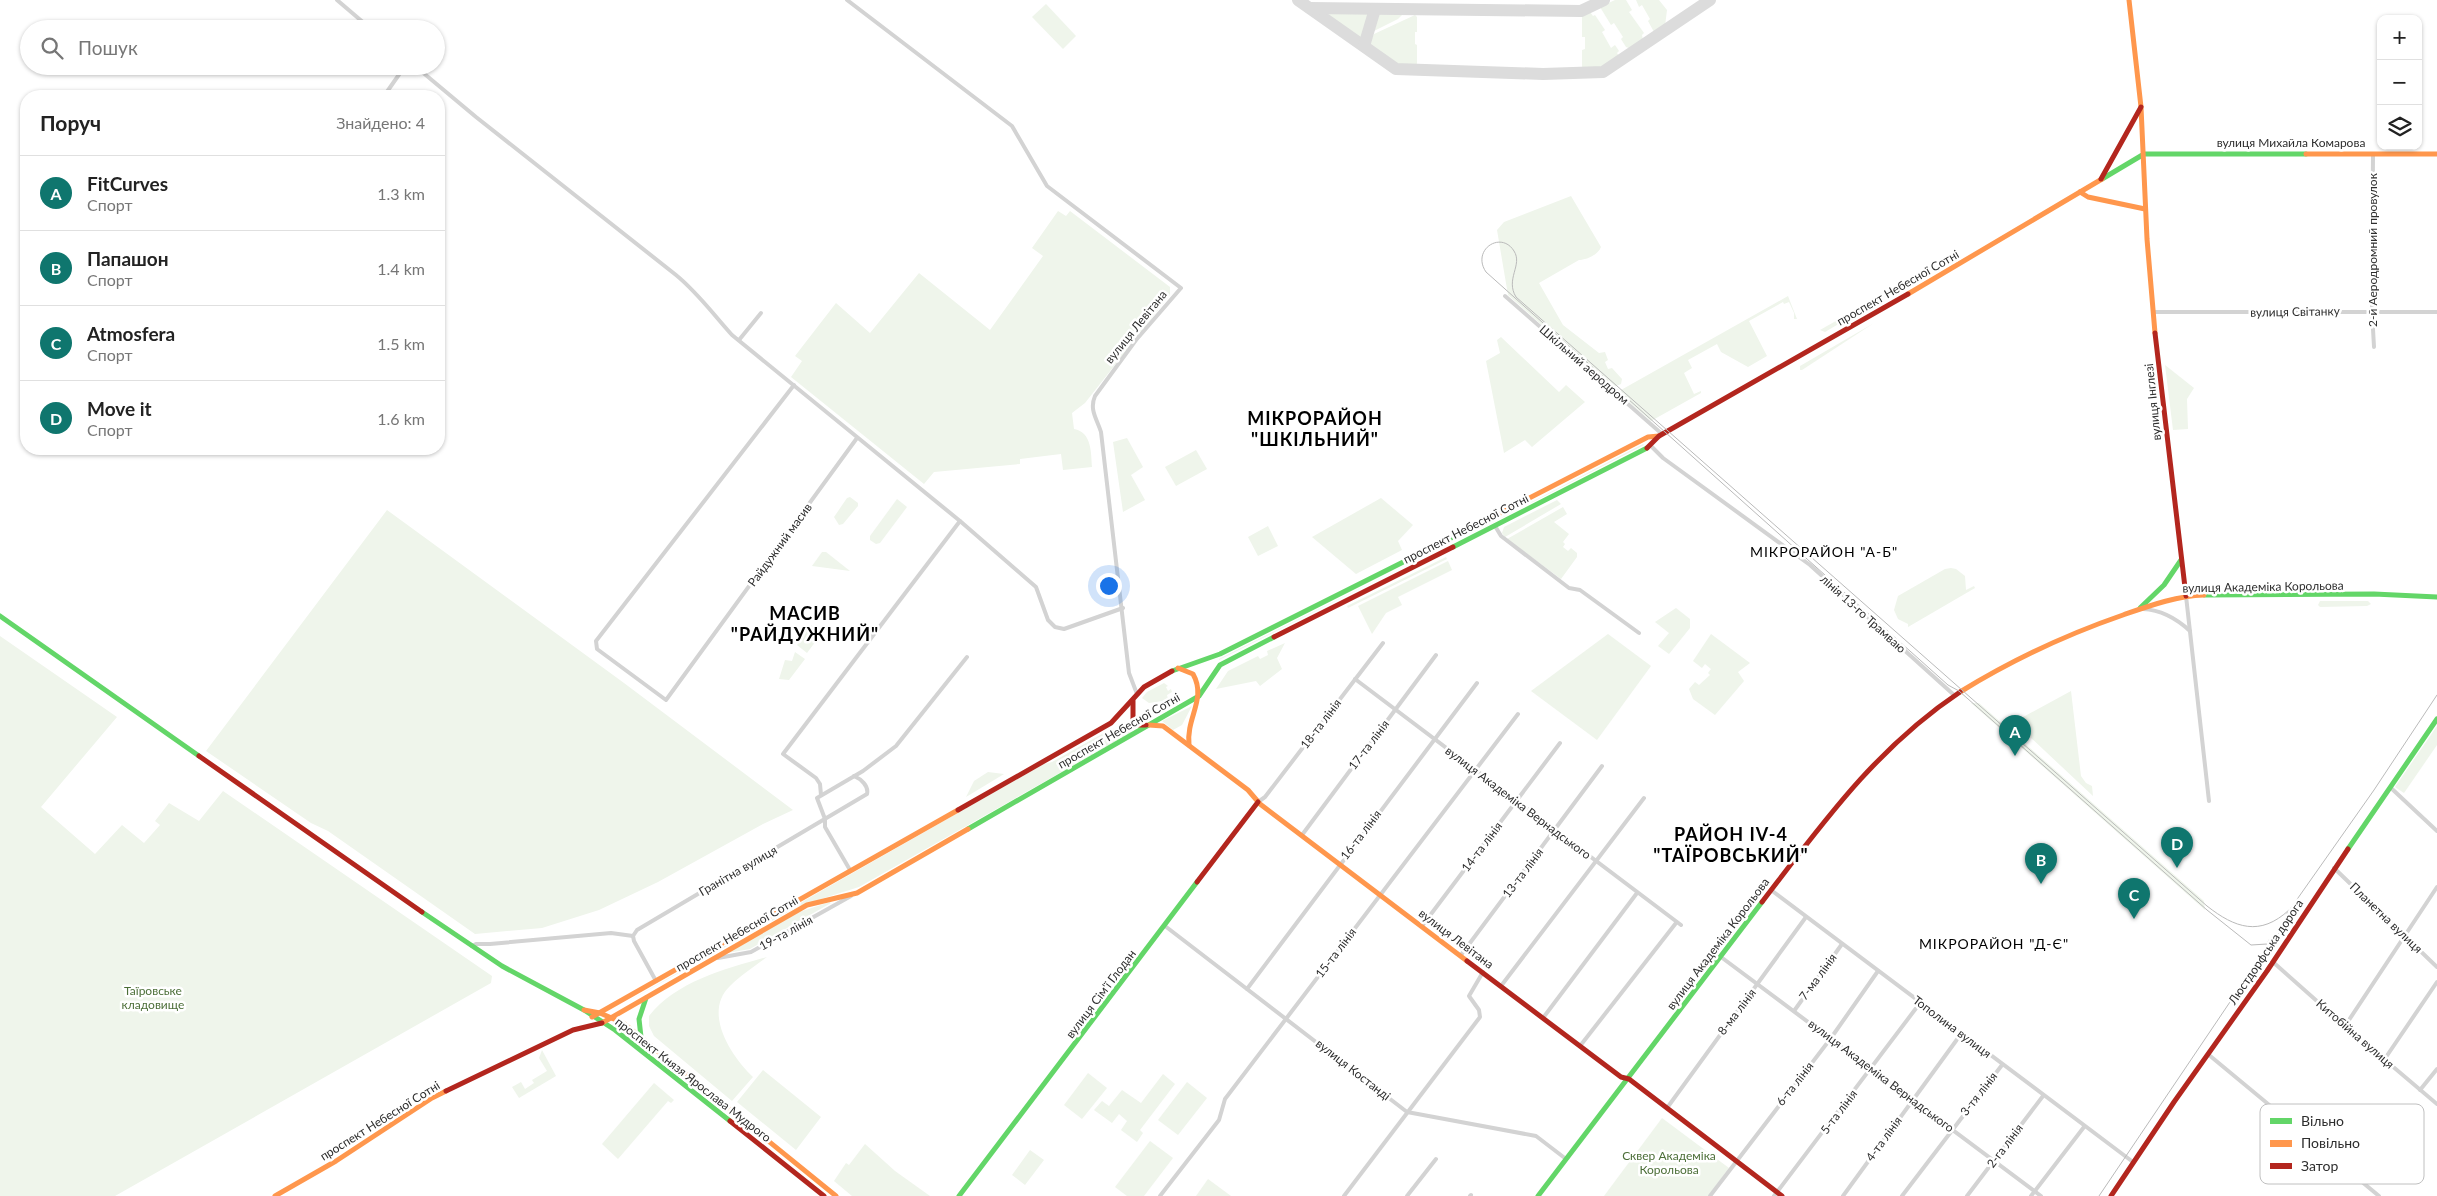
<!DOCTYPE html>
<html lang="uk">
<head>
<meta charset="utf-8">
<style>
	body { margin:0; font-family:Lato,sans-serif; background:#f2f2f2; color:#222 }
	.controls { position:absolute; right:15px; top:15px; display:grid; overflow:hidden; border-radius:10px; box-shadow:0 1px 4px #0004 }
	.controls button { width:45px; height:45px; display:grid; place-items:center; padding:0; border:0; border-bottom:1px solid #e0e0e0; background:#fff; color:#222; font:25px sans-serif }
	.you { position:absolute; left:1108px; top:585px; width:18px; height:18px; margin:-12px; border:4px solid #fff; border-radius:50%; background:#1a73e8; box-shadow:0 0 0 8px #1a73e833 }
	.badge { display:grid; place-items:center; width:32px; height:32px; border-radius:50%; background:#0f766e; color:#fff; font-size:16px; font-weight:700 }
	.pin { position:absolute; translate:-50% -41px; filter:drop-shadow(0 1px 2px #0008) }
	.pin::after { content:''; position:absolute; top:26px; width:18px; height:15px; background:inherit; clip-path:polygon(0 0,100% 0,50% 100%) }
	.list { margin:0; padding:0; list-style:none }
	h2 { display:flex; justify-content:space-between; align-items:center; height:65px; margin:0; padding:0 20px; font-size:21px }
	h2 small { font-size:16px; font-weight:400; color:#767676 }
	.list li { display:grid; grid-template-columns:32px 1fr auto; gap:15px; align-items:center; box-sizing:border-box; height:75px; padding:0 20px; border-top:1px solid #e0e0e0 }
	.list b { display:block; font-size:19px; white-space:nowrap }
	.list p { margin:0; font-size:16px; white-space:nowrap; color:#767676 }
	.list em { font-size:16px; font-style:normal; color:#767676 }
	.icon { flex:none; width:28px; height:28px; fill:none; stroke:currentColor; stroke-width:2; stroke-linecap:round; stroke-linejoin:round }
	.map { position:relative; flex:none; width:2437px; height:1196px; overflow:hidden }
	.search { position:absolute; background:#fff; box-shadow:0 1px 4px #0004; left:20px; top:20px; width:425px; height:55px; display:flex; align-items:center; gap:12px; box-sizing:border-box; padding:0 18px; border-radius:28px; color:#767676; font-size:19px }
	.panel { position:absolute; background:#fff; box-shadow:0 1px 4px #0004; left:20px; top:90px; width:425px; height:365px; border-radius:20px }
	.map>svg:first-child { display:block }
	.green { fill:#eff5eb }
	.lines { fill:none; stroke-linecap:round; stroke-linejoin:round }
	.taxiway { stroke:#dcdcdc; stroke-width:12 }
	.street { stroke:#d3d3d3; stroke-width:4 }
	.fast { stroke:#63d668; stroke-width:5 }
	.slow { stroke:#ff974d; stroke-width:5 }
	.jam { stroke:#b3261e; stroke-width:5 }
	.tram { stroke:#bababa; stroke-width:1 }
	.labels { text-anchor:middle; stroke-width:5; stroke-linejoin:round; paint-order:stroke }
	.street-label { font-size:12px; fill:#2e2e2e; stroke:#fff }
	.park-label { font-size:12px; fill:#4b6e37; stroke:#fff }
	.neighbourhood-label { font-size:14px; letter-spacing:1px; fill:#000; stroke:#fff }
	.district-label { font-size:18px; font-weight:bold; letter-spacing:1px; fill:#000; stroke:#fff }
	.key { fill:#fff; stroke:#c0c0c0; stroke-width:1 }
	.key-label { font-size:14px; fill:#2e2e2e }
</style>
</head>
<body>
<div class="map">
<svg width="2437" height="1196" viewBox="0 0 2437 1196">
	<rect width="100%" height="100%" fill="#fff"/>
	<g class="green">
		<path d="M1615,0H1626L1632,10L1629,12L1644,33L1642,35L1643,40L1631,49L1626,47L1621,39L1623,37L1614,23L1611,25L1600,7Z"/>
		<path d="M1636,0H1659L1667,10L1665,26L1654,32L1648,21L1650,19L1642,5L1639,7Z"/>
		<path d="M1046,4L1076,36L1063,49L1032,17Z"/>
		<path d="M1590,12L1593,16L1595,15L1605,30L1602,32L1611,48L1615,45L1619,51L1617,53L1619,56L1600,68L1582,69V50L1585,49V37H1582V16Z"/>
		<path d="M1326,13L1369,14L1362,38L1358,37Z"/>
		<path d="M1377,14H1403L1398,19L1372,32Z"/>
		<path d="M1415,15L1417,17V32H1415V44L1417,45V64L1415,67L1395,64L1369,45L1374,34Z"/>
		<path d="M1571,196L1601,247C1598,255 1586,260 1579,260L1539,283L1563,325L1599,353L1605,352L1608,360L1605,362L1608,369L1612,368L1622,379L1621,384L1612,388L1508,295L1497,230L1504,222Z"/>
		<path d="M1058,211L1066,216L1070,211L1170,287V295L1085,403L1072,413L1074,429C1092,432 1091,453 1092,467L1063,470L1061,454L1020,459V464L934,472L924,484L791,377L802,361L795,356L836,303L870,333L919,273L990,330L1043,256L1032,248Z"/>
		<path d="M1892,289L1886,296L1825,332L1820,330Z"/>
		<path d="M1788,296L1797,319H1794V313L1789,302L1784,304L1783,302L1749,321L1767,356L1748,367L1721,352L1717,344L1688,360L1692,368L1684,373L1694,394L1701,391V393L1651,421L1621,395V390Z"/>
		<path d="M1874,323L1802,370H1800V366Z"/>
		<path d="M1501,337L1559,392L1566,385L1585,402L1532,447L1525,440L1504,453L1486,361L1500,353L1497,340Z"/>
		<path d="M2165,365L2194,388L2187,399L2188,429L2173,430Z"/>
		<path d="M1127,438L1143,467L1131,475L1145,500L1123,512L1113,442Z"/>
		<path d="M1643,444L1644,445L1447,546Z"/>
		<path d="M1196,450L1207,469L1176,486L1165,467Z"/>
		<path d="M850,497L858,503V506L843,524L839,525L834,517L847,498Z"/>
		<path d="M1381,498L1413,525L1398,541L1402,550L1356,574L1312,537Z"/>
		<path d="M897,499L907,507L880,543L876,544L870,540V536Z"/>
		<path d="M1557,500L1561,504L1505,537L1502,533L1504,527Z"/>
		<path d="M1563,507L1567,514L1554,522L1569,534L1563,542L1565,544L1563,547L1568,551L1571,548L1577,553V557L1561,579L1507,539Z"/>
		<path d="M387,510L624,683L793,810L763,824L658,882L599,910L542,928L475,934L328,831L311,823L206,751Z"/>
		<path d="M1268,526L1278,546L1258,556L1248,537Z"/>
		<path d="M822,552H826L850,571L812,566Z"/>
		<path d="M1446,557L1447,559L1348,608L1347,606Z"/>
		<path d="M1417,560L1219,660V659Z"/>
		<path d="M1448,561L1452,570L1398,597L1402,605L1386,613L1372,634L1358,606Z"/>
		<path d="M1951,568L1956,569L1965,576L1966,590L1974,586L1975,588L1908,627V624L1898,619L1894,610L1898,596L1945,569Z"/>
		<path d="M2320,601H2368L2371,604L2367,606L2320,607L2318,605Z"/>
		<path d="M1676,608L1690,619V628L1669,654L1658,646L1669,633L1655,622Z"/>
		<path d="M811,625L822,633L807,653L797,645Z"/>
		<path d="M1608,634L1651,666L1597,740L1531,691Z"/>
		<path d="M1711,634L1750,663L1738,672L1744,681L1715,715L1693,699L1689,689L1695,682L1699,685L1710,675L1708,673L1711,669L1705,664L1702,668L1693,661Z"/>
		<path d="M0,636L117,717L41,807L95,854L122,825L144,843L160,825L155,821L169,803L199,821L223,791L492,976L491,983L115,1196H0Z"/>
		<path d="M1285,643L1277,658L1282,669L1260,686L1256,681L1216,689L1228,671L1258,656L1260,659L1268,655L1267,651Z"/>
		<path d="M795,652L805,659L789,680L779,679L785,660L792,661Z"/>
		<path d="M1164,683L1168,686L1166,687L1168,691L1171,689L1172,692L1167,695L1168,699H1176L1149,703L1142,698L1147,692Z"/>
		<path d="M2071,691L2081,776L2086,783L2092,786L2093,796L2014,722Z"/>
		<path d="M1979,703L2204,901L2205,910L1971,703Z"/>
		<path d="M1192,706L1182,725L1173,730L1162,721Z"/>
		<path d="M2437,726V745L2404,793L2395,787Z"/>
		<path d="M1127,728H1132V732L859,887L799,906L616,1008L1044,764L1052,762L1111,729Z"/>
		<path d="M988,772L1004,774L966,797L974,781Z"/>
		<path d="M830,902L831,903L750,949L727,953L799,912Z"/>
		<path d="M767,957C755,966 741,975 730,986C702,1013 732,1057 753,1077L732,1101L654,1036L649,1026V1016C677,981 725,969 767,957Z"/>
		<path d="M542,1050L556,1076L519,1098L512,1087L521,1082L525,1089L534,1083L532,1080L547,1071L539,1058Z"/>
		<path d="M763,1070L821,1117L796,1150L737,1102Z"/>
		<path d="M1088,1073L1107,1088L1082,1119L1064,1105Z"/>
		<path d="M1163,1074L1175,1084L1140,1130L1143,1133L1137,1142L1121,1130L1127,1121L1119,1114L1112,1123L1094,1110L1102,1101L1109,1106L1122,1090L1141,1103Z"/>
		<path d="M1187,1082L1207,1098L1178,1135L1158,1120Z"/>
		<path d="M654,1083L674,1100L671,1103L668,1101L618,1159L602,1144Z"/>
		<path d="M1662,1118L1729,1168L1708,1196H1604Z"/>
		<path d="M1150,1141L1173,1158L1144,1196H1127L1115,1187Z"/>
		<path d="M865,1144L895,1171L930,1196H852L834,1181L846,1163L849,1165Z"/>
		<path d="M1030,1150L1044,1160L1025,1185L1012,1175Z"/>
		<path d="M1208,1179L1231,1196H1196Z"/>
	</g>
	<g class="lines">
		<g class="taxiway">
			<path d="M1298,0L1396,69L1543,74L1603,72L1710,0"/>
			<path d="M1310,8L1581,11L1604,0"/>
			<path d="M1364,46L1375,9"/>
		</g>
		<g class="street">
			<path d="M337,0L371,29"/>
			<path d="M847,0L1012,126L1047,186L1181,288L1136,340L1095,396C1089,410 1097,419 1101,432L1129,673L1137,694"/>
			<path d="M415,66L476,117L676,275C698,293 713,314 732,335L960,521L1036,587L1048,620L1055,627L1064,629L1123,608"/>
			<path d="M384,96L405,66"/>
			<path d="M2373,154L2372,311L2374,347"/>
			<path d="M1505,296L1662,434"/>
			<path d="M2153,312H2437"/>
			<path d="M739,340L761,313"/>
			<path d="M794,385L596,641L597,649L666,700L857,438"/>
			<path d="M1651,446L1663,458L1810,565L1954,695"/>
			<path d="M1495,526L1501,536L1569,588L1580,590L1639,633"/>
			<path d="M2186,596L2209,801"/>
			<path d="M2143,609C2162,610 2176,618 2190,631"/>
			<path d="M1355,679L1681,925"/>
			<path d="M2391,788L2437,831"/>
			<path d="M821,795L820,784L816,778L783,754L960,521"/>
			<path d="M1258,802L1265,797L1383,643"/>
			<path d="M1302,835L1436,655"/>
			<path d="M2334,868L2437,967"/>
			<path d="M850,870L825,827V819L817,798L863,771L896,746L967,657"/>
			<path d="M1771,890L2133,1162"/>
			<path d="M1165,926L1407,1112L1536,1136L1566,1159"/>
			<path d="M1422,926L1560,743"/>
			<path d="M472,946L476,944H490L611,933L633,936"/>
			<path d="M1461,955L1602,766"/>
			<path d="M1721,957L2041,1196"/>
			<path d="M718,958L751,952L851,896"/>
			<path d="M2273,962L2345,1026L2437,1104"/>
			<path d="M656,981L634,941L633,936L637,930L867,794C869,786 861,779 854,776"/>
			<path d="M1501,986L1644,798"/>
			<path d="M1247,989L1477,683"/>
			<path d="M1794,1011L1842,944"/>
			<path d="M1543,1018L1637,893"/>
			<path d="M2345,1026L2437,887"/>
			<path d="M1580,1046L1676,923"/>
			<path d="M2209,1055L2379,1196"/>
			<path d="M2384,1060L2437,982"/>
			<path d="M2420,1090L2437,1069"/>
			<path d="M1667,1108L1806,917"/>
			<path d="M1160,1196L1219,1120L1225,1099L1518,714"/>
			<path d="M1344,1196L1480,1017L1479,1010L1469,996L1483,972"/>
			<path d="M1407,1196L1436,1159"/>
			<path d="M1470,1196L1471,1195"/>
			<path d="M1710,1196L1831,1038L1878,971"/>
			<path d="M1774,1196L1920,1003"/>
			<path d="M1843,1196L1961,1034"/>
			<path d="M1902,1196L2002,1065"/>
			<path d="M1967,1196L2043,1096"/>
			<path d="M2031,1196L2084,1127"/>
		</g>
		<g class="fast">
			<path d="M2102,179L2144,154H2306"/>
			<path d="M1453,547L1647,448"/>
			<path d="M2204,595L2374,594L2437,597"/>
			<path d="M2140,608L2164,585L2181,560"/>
			<path d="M0,616L199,756"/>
			<path d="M1172,671L1220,654L1473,527"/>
			<path d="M968,829L1199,696L1220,665L1274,637"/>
			<path d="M2348,849L2437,719"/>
			<path d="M422,912L502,966L584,1010L615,1030L730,1121"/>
			<path d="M641,1037L639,1019L646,998"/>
			<path d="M959,1196L1197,882"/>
			<path d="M1538,1196L1762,902"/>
		</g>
		<g class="slow">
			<path d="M2129,0L2141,107L2147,239L2155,333"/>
			<path d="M2306,154H2437"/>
			<path d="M2080,192L2088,197L2145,209"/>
			<path d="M1908,294L2102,179"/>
			<path d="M1473,527L1648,437L1659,436"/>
			<path d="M1178,668L1193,674C1207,699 1186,717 1189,745"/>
			<path d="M1960,692C2012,660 2065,635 2123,615C2149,606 2176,596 2204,595"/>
			<path d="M1149,725L1163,726L1248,790L1260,804L1467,961"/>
			<path d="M584,1010L600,1013L623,1023L836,1196"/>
			<path d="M592,1017L958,810"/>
			<path d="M602,1023L807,905L857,893L968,829"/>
			<path d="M275,1196L336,1161L432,1098L446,1091"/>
		</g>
		<g class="jam">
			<path d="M2101,179L2141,107"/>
			<path d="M2155,333L2186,596"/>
			<path d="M1647,448L1659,436L1908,294"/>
			<path d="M1274,637L1453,547"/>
			<path d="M1133,701V719L1139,725H1146"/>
			<path d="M199,756L422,912"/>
			<path d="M958,810L1111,723L1144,687L1172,671"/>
			<path d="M1197,882L1258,802"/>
			<path d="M1762,902C1822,824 1876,748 1960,692"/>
			<path d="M1467,961L1621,1077L1629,1079L1782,1196"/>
			<path d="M446,1091L573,1030L602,1023"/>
			<path d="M730,1121L824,1196"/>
			<path d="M2111,1196L2174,1102L2267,971L2348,849"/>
		</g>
		<g class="tram">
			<path d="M2286,915L2374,790L2437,695"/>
			<path d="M2277,936L2267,944L2251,945L2207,910L1959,691L1948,685L1486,272C1471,250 1501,230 1514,251C1523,265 1505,279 1516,297L2207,906C2235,928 2260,937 2289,910"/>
			<path d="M2274,941L2293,911"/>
			<path d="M2099,1196L2259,959L2269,940"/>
		</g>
	</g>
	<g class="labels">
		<g class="street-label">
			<text x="2291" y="147">вулиця Михайла Комарова</text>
			<text transform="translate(2373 250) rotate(-90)" y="4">2-й Аеродромний провулок</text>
			<text transform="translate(1898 288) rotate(-30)" y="4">проспект Небесної Сотні</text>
			<text transform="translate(2295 312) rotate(-1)" y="4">вулиця Світанку</text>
			<text transform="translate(1136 327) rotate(-51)" y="4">вулиця Левітана</text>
			<text transform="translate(1584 365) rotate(41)" y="4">Шкільний аеродром</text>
			<text transform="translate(2153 402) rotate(-96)" y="4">вулиця Інглезі</text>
			<text transform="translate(1466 529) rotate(-27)" y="4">проспект Небесної Сотні</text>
			<text transform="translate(780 545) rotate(-54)" y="4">Райдужний масив</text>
			<text transform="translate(2263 587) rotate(-1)" y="4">вулиця Академіка Корольова</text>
			<text transform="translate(1863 614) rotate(42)" y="4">лінія 13-го Трамваю</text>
			<text transform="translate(1321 724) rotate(-53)" y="4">18-та лінія</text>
			<text transform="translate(1119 731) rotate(-30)" y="4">проспект Небесної Сотні</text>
			<text transform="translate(1369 745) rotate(-53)" y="4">17-та лінія</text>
			<text transform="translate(1518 803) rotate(37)" y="4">вулиця Академіка Вернадського</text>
			<text transform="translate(1361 835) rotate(-53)" y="4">16-та лінія</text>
			<text transform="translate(1482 847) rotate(-53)" y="4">14-та лінія</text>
			<text transform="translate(738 871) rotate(-30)" y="4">Гранітна вулиця</text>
			<text transform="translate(1523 873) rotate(-53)" y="4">13-та лінія</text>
			<text transform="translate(2386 918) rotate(44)" y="4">Планетна вулиця</text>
			<text transform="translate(786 933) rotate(-29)" y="4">19-та лінія</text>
			<text transform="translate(737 934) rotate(-30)" y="4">проспект Небесної Сотні</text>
			<text transform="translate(1456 939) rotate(37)" y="4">вулиця Левітана</text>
			<text transform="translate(1718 944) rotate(-53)" y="4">вулиця Академіка Корольова</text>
			<text transform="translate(2266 952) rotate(-56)" y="4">Люстдорфська дорога</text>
			<text transform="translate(1336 953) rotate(-53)" y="4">15-та лінія</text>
			<text transform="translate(1818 977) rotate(-54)" y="4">7-ма лінія</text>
			<text transform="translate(1101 994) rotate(-53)" y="4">вулиця Сім'ї Глодан</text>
			<text transform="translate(1737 1012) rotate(-53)" y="4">8-ма лінія</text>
			<text transform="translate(1952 1027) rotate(37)" y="4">Тополина вулиця</text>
			<text transform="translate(2355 1034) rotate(41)" y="4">Китобійна вулиця</text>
			<text transform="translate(1353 1070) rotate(38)" y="4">вулиця Костанді</text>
			<text transform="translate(1881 1076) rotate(37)" y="4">вулиця Академіка Вернадського</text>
			<text transform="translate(693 1080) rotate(38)" y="4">проспект Князя Ярослава Мудрого</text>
			<text transform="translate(1795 1084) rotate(-52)" y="4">6-та лінія</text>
			<text transform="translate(1979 1094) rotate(-52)" y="4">3-тя лінія</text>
			<text transform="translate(1839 1112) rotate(-53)" y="4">5-та лінія</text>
			<text transform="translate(380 1121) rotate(-32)" y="4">проспект Небесної Сотні</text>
			<text transform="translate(1884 1139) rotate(-54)" y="4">4-та лінія</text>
			<text transform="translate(2005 1146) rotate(-53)" y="4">2-га лінія</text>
		</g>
		<g class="park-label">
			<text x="153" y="995">Таїровське<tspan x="153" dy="14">кладовище</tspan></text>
			<text x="1669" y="1160">Сквер Академіка<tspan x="1669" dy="14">Корольова</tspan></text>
		</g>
		<g class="neighbourhood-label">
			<text x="1824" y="557">МІКРОРАЙОН "А-Б"</text>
			<text x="1994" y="949">МІКРОРАЙОН "Д-Є"</text>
		</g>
		<g class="district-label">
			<text x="1315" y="425">МІКРОРАЙОН<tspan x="1315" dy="21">"ШКІЛЬНИЙ"</tspan></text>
			<text x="805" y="620">МАСИВ<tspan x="805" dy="21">"РАЙДУЖНИЙ"</tspan></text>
			<text x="1731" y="841">РАЙОН IV-4<tspan x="1731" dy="21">"ТАЇРОВСЬКИЙ"</tspan></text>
		</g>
	</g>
	<rect x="2260" y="1104" width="164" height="80" rx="8" class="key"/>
	<rect x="2270" y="1118" width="22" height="6" fill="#63d668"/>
	<rect x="2270" y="1140" width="22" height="7" fill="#ff974d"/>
	<rect x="2270" y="1163" width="22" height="6" fill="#b3261e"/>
	<g class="key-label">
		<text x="2301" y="1126">Вільно</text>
		<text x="2301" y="1148">Повільно</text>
		<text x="2301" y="1171">Затор</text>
	</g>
</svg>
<div class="controls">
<button>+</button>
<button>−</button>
<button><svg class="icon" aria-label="layers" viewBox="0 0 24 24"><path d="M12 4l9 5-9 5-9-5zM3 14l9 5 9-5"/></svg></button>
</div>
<div class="you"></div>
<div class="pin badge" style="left:2015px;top:756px">A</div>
<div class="pin badge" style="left:2041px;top:884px">B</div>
<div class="pin badge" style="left:2134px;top:919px">C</div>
<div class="pin badge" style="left:2177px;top:868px">D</div>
<div class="search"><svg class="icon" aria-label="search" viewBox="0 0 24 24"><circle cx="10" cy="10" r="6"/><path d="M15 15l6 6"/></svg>Пошук</div>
<section class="panel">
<h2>Поруч<small>Знайдено: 4</small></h2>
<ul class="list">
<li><span class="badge">A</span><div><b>FitCurves</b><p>Спорт</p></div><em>1.3 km</em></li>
<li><span class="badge">B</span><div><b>Папашон</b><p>Спорт</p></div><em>1.4 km</em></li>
<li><span class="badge">C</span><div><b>Atmosfera</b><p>Спорт</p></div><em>1.5 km</em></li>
<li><span class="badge">D</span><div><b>Move it</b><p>Спорт</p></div><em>1.6 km</em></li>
</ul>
</section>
</div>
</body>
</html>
